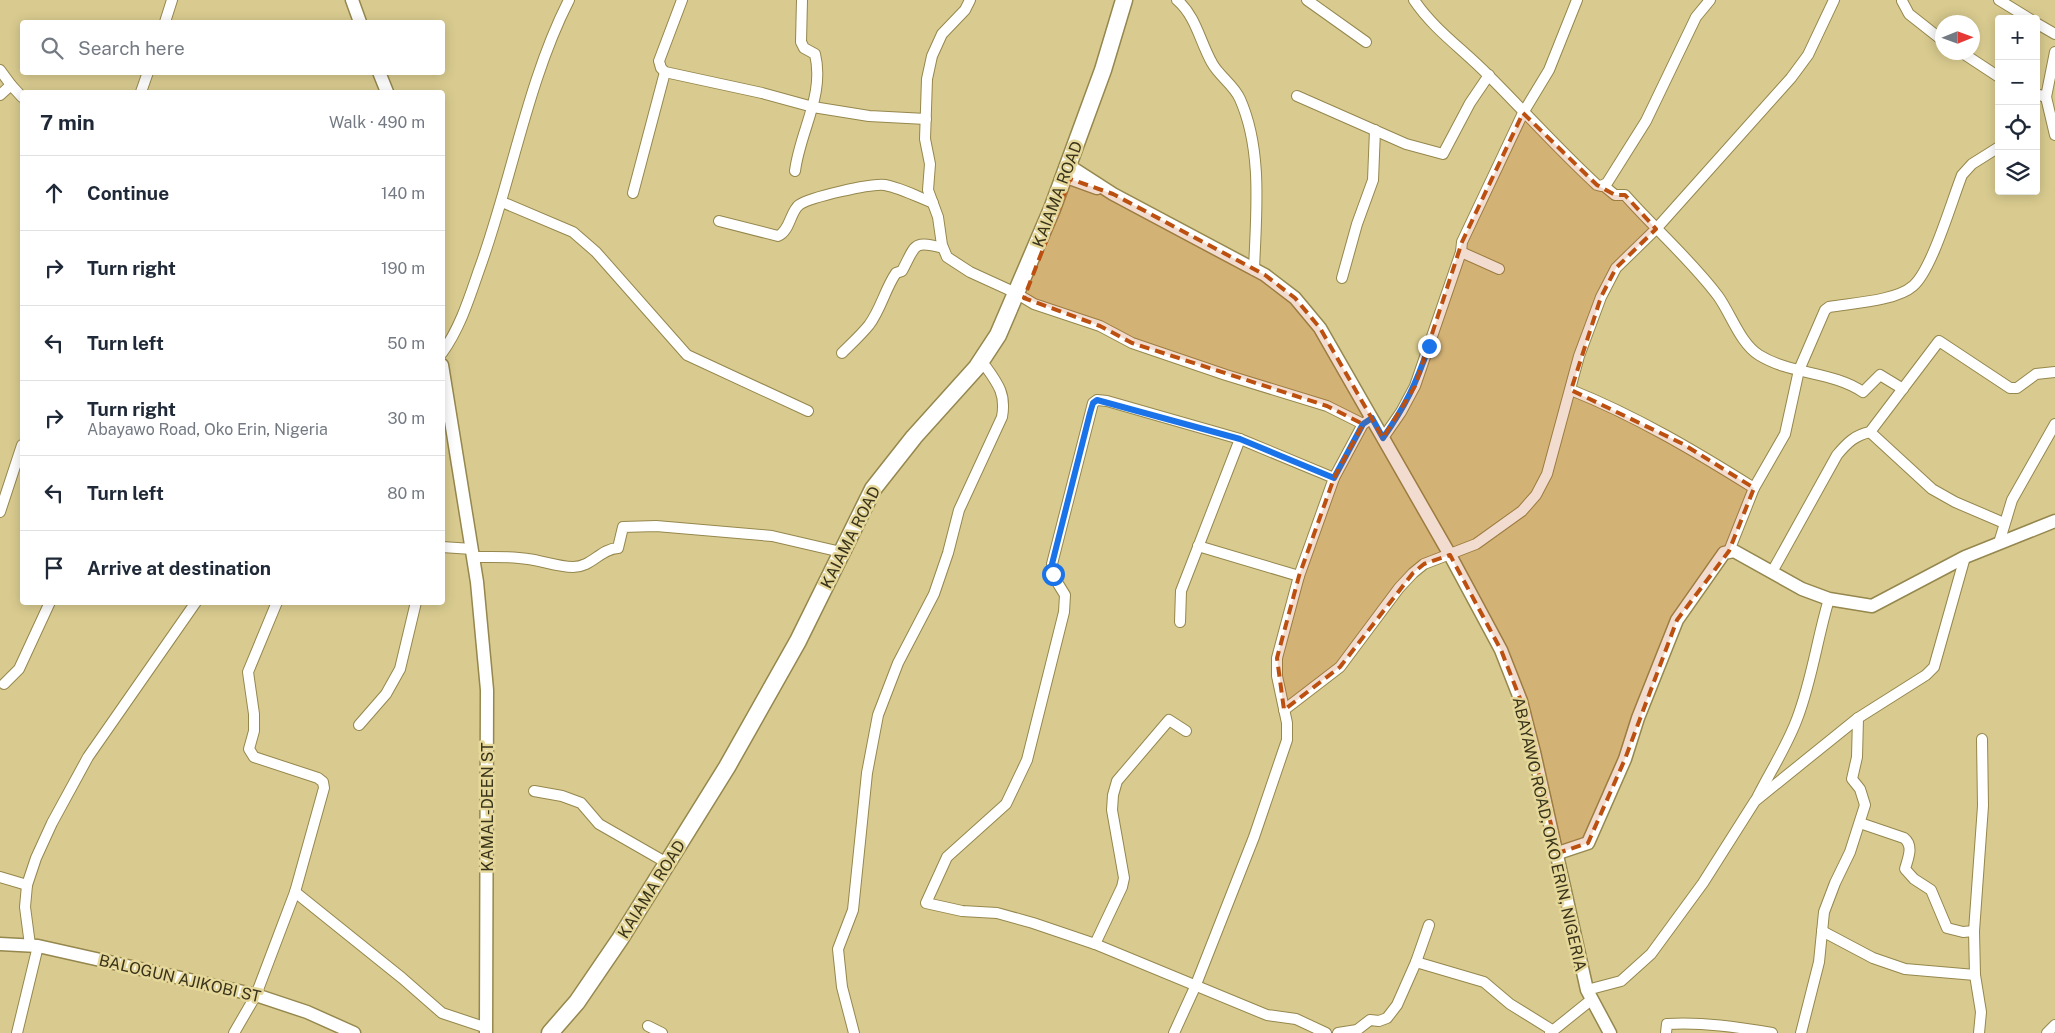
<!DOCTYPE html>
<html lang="en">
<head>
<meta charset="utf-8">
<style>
	body { margin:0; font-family:"Public Sans",sans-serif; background:#f2f2f3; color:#1f2937 }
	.controls { position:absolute; right:15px; top:15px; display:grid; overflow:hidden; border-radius:5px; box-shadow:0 2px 12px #0003 }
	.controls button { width:45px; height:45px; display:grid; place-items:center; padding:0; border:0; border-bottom:1px solid #e0e1e3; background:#fff; color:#1f2937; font:25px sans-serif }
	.compass { position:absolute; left:1935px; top:15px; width:45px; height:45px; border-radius:50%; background:#fff; box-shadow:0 2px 12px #0003; rotate:89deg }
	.stop { position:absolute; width:15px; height:15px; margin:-11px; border:4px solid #1a73e8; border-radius:50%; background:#fff }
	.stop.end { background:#1a73e8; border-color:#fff; box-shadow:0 1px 5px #0008 }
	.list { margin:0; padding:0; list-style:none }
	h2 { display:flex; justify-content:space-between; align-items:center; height:65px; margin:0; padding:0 20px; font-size:21px }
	h2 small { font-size:16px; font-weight:400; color:#747a83 }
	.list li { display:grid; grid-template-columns:32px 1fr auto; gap:15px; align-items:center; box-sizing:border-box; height:75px; padding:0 20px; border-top:1px solid #e0e1e3 }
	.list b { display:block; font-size:19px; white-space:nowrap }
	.list p { margin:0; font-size:16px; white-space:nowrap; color:#747a83 }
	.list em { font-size:16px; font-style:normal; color:#747a83 }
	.icon { flex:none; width:28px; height:28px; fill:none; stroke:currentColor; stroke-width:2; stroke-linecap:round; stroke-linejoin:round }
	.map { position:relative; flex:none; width:2055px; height:1033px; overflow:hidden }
	.search { position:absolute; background:#fff; box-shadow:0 2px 12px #0003; left:20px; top:20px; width:425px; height:55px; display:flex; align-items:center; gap:12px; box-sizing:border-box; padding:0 18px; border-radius:5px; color:#747a83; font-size:19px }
	.panel { position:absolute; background:#fff; box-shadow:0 2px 12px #0003; left:20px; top:90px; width:425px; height:515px; border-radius:5px }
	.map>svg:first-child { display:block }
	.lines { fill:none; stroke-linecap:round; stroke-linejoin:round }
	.minor-casing { stroke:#95874d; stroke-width:12 }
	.tertiary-casing { stroke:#95874d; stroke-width:15 }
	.trunk-casing { stroke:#95874d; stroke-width:19 }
	.minor { stroke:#fff; stroke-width:10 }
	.tertiary { stroke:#fff; stroke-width:12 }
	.trunk { stroke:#fff; stroke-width:16 }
	.route { stroke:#1a73e8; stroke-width:6 }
	.marked { fill:#bc5010; fill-opacity:0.2; stroke:#bc5010; stroke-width:4; stroke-dasharray:10 6; stroke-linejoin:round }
	.labels { text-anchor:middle; stroke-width:5; stroke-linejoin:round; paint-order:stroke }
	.street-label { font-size:16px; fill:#38331a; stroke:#e6d89b }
</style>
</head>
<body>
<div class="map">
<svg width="2055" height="1033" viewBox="0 0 2055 1033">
	<rect width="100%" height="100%" fill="#d9cb8f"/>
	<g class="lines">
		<defs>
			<g id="minor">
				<path d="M682,0L659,61L661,68L665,72L762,93L813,107L869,116L926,119"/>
				<path d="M970,0L965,10L942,34L932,56L927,79L925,139L930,164L928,190L938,217L942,245L947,257L970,272L1016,293"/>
				<path d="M1177,0C1196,16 1200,42 1212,63C1219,76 1234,85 1240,99C1263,151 1256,214 1254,270"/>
				<path d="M1307,0L1366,42"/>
				<path d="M1414,0C1434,30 1464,50 1489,76C1525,112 1559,150 1597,185L1601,186L1607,183L1646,121L1696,17L1710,0"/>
				<path d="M1999,0L2030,19"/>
				<path d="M1902,1L1909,14L1942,40"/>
				<path d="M165,22L172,0"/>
				<path d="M2036,23L2055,34"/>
				<path d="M1961,52L1999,77"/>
				<path d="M2055,52L2046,97L2055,135"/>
				<path d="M0,70L11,85L22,97"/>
				<path d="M141,92L148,72"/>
				<path d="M2036,94L2046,97"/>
				<path d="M0,95L11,85"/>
				<path d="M1297,96L1406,144L1443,154L1470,103L1489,75"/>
				<path d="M795,171C800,131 825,95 815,54L804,48L801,42L802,0"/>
				<path d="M1604,186L1615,195H1625C1655,229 1691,260 1718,296C1731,314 1740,343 1759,355C1791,375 1832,371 1863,392L1880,375L1903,389"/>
				<path d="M633,193L665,72"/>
				<path d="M502,202L573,232L596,252L687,355L808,411"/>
				<path d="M719,221L778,236C790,231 790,212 799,205C810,197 872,183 885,185C901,188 918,197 933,203"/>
				<path d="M1461,252L1499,269"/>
				<path d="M1342,278L1357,224L1373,180L1375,130"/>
				<path d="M1024,298L1034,304L1100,326L1132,343L1226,375L1327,406L1363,424"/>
				<path d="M442,353C460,328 469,299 479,270C511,183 527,82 569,0"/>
				<path d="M842,353C851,344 861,335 869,325C881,309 885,289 896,273L902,271C916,245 912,240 943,248"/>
				<path d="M1571,390C1636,416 1695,451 1754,488"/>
				<path d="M1870,432L1932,489L1955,502L2004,523"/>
				<path d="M1383,438L1401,412L1415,386L1461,252L1462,242L1523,113L1549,70L1577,0"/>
				<path d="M0,512L22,445"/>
				<path d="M1999,543L2012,500L2055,424"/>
				<path d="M1198,546L1299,576"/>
				<path d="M442,547L472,549"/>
				<path d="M1729,551L1754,488L1785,434L1799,370L1825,310L1829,307C1852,303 1896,301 1913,286C1932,270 1952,200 1962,175L1972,164L1999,147"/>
				<path d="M474,557C492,557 509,556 528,559C543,561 558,567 573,567C592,567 600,549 618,548L623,527L656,526L772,536L841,552"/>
				<path d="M1772,572L1837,455C1847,443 1855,435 1870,432L1939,341L2010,388H2017L2036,374L2055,372"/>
				<path d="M1180,622L1181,591L1240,439"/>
				<path d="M4,684L19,669L50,602"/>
				<path d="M1284,710L1340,667L1399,588L1413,573L1424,564L1476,544L1522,511L1536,495L1547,474L1579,356L1601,297L1616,268L1656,229L1791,78L1808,55L1834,0"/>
				<path d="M359,725L386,694L400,669L416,602"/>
				<path d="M534,791L562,796L581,803L599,824L667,863"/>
				<path d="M1757,798C1770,772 1787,746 1797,719C1812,680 1817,639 1829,599"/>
				<path d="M1860,823L1904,838C1914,846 1908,858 1905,869L1914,879L1931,890L1947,928L1963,932L1974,931"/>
				<path d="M0,877L27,885"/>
				<path d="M295,892L402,978L442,1013L487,1028"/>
				<path d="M1822,931L1873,958L1905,969L1975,975"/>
				<path d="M1095,944L1122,887L1124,878L1112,810L1113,795L1117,781L1169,720L1186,731"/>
				<path d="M30,945L25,907L27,885L36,858L52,823L88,757L196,602"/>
				<path d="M1416,962L1484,982L1510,1004L1552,1030"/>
				<path d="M1587,990L1621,981L1651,954L1703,883L1755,801L1858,718L1926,675L1934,667L1965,557"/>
				<path d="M648,1026L662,1033"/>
				<path d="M17,1033L38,946"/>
				<path d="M234,1033L256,995L295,892L324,788L323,782L318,778L254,757L249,749L254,731V714L248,672L277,602"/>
				<path d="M854,1033L842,987L838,949L853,910L867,773L878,715L898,663L934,594L948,553L959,510L1002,417C1006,395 999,385 986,367"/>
				<path d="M1174,1033L1195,987L1254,837L1287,740V723L1277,676V658L1299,576L1334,478L1363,424L1372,418"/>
				<path d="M1326,1033L1296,1019L1267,1015L1095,944L1033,923L997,913L962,911L926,903L947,857L1006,804L1027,760L1064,612L1065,595L1057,582L1052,564L1093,403L1097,400L1107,401L1240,439L1334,478"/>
				<path d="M1338,1033L1357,1030L1370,1020L1379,1021L1387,1018L1397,1005L1416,962L1429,925"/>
				<path d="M1550,1033L1591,1000"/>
				<path d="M1666,1033L1667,1024C1703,1022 1737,1027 1772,1033"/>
				<path d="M1801,1033L1819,962L1824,912L1835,883L1850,852L1865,805L1860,789L1852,779L1857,757L1858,718"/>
				<path d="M1979,1033L1981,1012L1975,975L1974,931L1983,806L1982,739"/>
				<path d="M2047,1033L2055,1025"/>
			</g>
			<g id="tertiary">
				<path d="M352,0L360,22"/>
				<path d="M379,72L387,92"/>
				<path d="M1068,165L1113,194L1265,275L1295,298L1320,328L1450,555L1501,650L1521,701L1534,752L1587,990L1610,1033"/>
				<path d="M1064,176L1097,188"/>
				<path d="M442,365L477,582L487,690L486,1033"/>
				<path d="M1558,853L1588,843L1625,759L1638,718L1677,620L1724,553L1734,551L1802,589L1829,599L1872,606L1965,557L2055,521"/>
				<path d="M0,944L38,946L256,995L307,1012L354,1033"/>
			</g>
			<path id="trunk" d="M550,1033L577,1002L620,939L727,767L798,641L873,489L914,437L977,367L998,335L1052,209L1103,70L1124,0"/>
		</defs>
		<use href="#minor" class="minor-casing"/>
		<use href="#tertiary" class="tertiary-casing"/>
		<use href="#trunk" class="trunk-casing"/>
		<use href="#minor" class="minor"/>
		<use href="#tertiary" class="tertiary"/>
		<use href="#trunk" class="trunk"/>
	</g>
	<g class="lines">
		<path class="route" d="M1053,574L1052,564L1090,413L1093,403L1097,400L1240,439L1334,478L1363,424L1372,418L1383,438C1406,405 1416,384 1429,346"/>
	</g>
	<path class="marked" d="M1523,113L1597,185L1615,195H1625L1656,229L1616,268L1601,297L1571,390L1683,444L1754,488L1729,551L1677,620L1625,759L1588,843L1558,853L1521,701L1501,650L1450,555L1424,564L1413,573L1340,667L1284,710L1277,658L1299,576L1334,478L1363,424L1327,406L1132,343L1100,326L1024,298L1070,179L1113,194L1265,275L1295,298L1320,328L1383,438L1415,386L1462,242Z"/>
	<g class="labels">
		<g class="street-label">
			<text transform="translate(1057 194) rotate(-69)" y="6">KAIAMA ROAD</text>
			<text transform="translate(850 537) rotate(-63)" y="6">KAIAMA ROAD</text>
			<text transform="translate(487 807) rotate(-90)" y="6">KAMAL-DEEN ST</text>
			<text transform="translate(1550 834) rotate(77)" y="6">ABAYAWO ROAD, OKO ERIN, NIGERIA</text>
			<text transform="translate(651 889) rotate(-58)" y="6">KAIAMA ROAD</text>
			<text transform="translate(180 978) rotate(13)" y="6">BALOGUN AJIKOBI ST</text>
		</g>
	</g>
</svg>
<div class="controls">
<button>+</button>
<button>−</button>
<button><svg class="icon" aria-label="locate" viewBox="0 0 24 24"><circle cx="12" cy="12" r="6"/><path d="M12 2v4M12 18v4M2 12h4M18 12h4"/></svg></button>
<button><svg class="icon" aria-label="layers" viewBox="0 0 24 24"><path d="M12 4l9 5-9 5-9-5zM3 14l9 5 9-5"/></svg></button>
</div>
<svg class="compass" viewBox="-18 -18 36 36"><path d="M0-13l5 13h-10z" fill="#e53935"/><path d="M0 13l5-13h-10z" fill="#747a83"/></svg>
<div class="stop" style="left:1053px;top:574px"></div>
<div class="stop end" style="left:1429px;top:346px"></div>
<div class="search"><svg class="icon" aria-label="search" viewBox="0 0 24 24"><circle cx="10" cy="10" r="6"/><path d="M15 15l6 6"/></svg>Search here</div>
<section class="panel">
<h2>7 min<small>Walk · 490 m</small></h2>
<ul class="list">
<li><svg class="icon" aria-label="ahead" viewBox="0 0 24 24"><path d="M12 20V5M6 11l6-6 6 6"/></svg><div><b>Continue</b></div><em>140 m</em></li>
<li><svg class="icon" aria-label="right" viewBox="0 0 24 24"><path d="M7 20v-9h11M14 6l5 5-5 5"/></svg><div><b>Turn right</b></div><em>190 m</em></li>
<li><svg class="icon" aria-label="left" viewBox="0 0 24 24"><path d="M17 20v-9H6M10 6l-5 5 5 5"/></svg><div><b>Turn left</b></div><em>50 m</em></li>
<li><svg class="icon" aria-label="right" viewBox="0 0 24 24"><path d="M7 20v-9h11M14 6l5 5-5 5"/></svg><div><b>Turn right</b><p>Abayawo Road, Oko Erin, Nigeria</p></div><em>30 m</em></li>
<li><svg class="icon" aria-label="left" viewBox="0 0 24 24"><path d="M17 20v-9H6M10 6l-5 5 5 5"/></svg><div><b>Turn left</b></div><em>80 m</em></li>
<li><svg class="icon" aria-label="arrive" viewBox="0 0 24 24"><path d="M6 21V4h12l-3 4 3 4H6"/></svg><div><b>Arrive at destination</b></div></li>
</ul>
</section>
</div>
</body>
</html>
